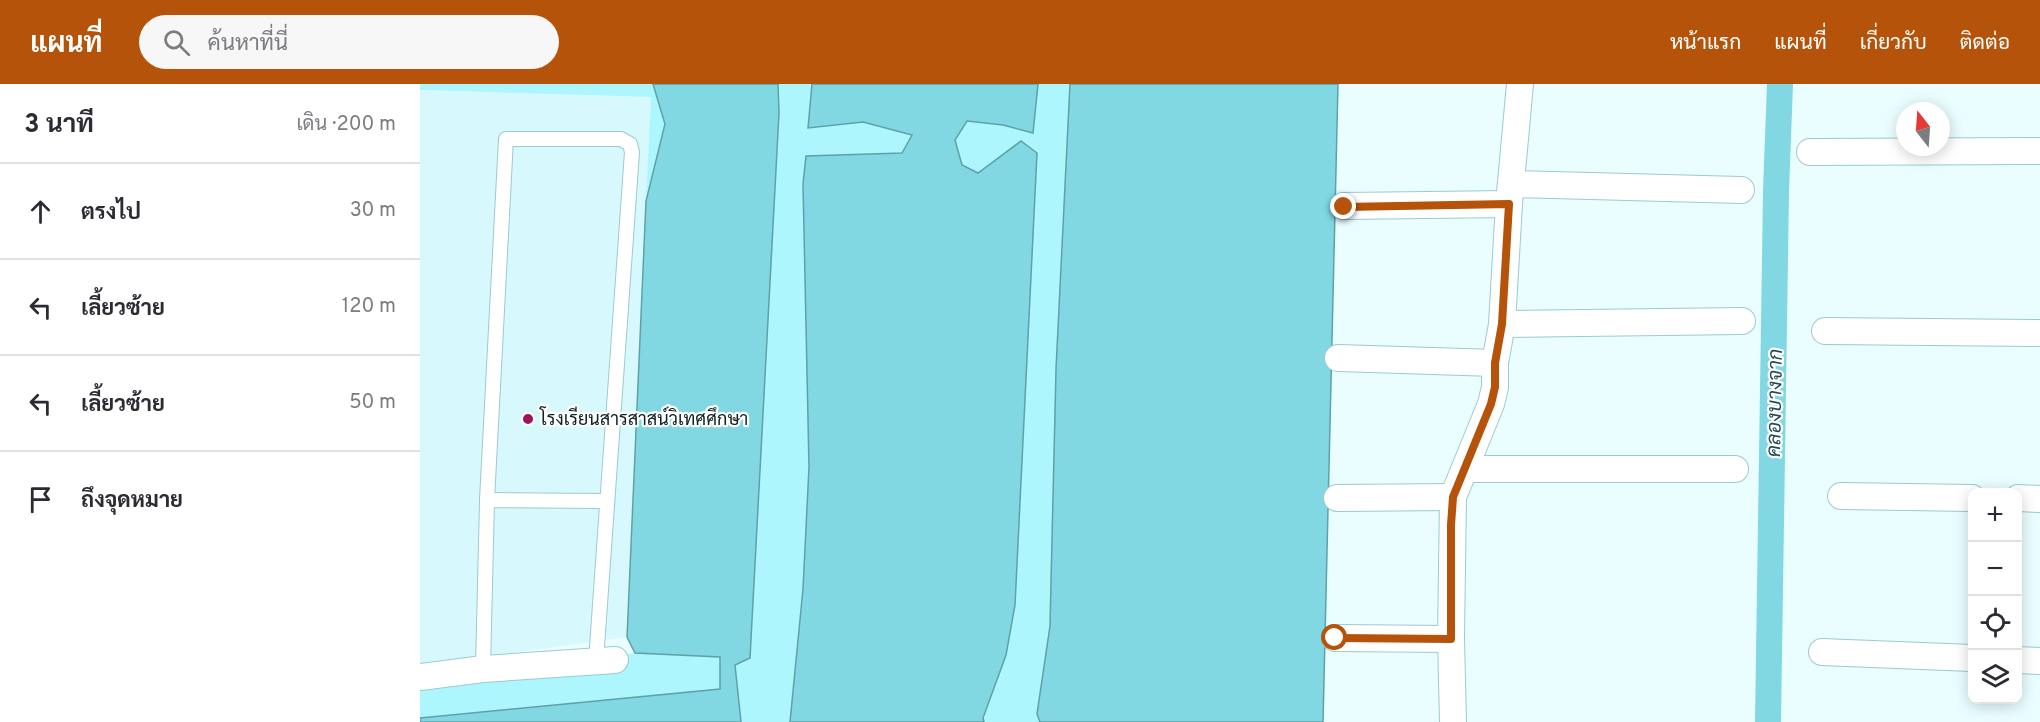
<!DOCTYPE html>
<html lang="th">
<head>
<meta charset="utf-8">
<style>
	body { margin:0; font-family:Overpass,Sarabun,sans-serif; background:#f7f7f7; color:#2b2b33 }
	.controls { position:absolute; right:18px; bottom:18px; display:grid; overflow:hidden; border-radius:12px; box-shadow:0 3px 15px #0003 }
	.controls button { width:54px; height:54px; display:grid; place-items:center; padding:0; border:0; border-bottom:2px solid #e1e1e2; background:#fff; color:#2b2b33; font:30px sans-serif }
	.compass { position:absolute; left:1476px; top:18px; width:54px; height:54px; border-radius:50%; background:#fff; box-shadow:0 3px 15px #0003; rotate:343deg }
	.stop { position:absolute; width:18px; height:18px; margin:-14px; border:4px solid #b45309; border-radius:50%; background:#fff }
	.stop.end { background:#b45309; border-color:#fff; box-shadow:0 2px 6px #0008 }
	.list { margin:0; padding:0; list-style:none }
	h2 { display:flex; justify-content:space-between; align-items:center; height:78px; margin:0; padding:0 24px; font-size:26px }
	h2 small { font-size:20px; font-weight:400; color:#7c7c81 }
	.list li { display:grid; grid-template-columns:39px 1fr auto; gap:18px; align-items:center; box-sizing:border-box; height:96px; padding:0 24px; border-top:2px solid #e1e1e2 }
	.list b { display:block; font-size:22px; white-space:nowrap }
	.list em { font-size:20px; font-style:normal; color:#7c7c81 }
	.icon { flex:none; width:33px; height:33px; fill:none; stroke:currentColor; stroke-width:2; stroke-linecap:round; stroke-linejoin:round }
	.map { position:relative; flex:none; width:1620px; height:638px; overflow:hidden }
	header { display:flex; align-items:center; gap:36px; box-sizing:border-box; height:84px; padding:0 30px; background:#b45309; color:#fff }
	header strong { font-size:28px }
	nav { display:flex; gap:33px; margin-inline-start:auto; font-size:21px }
	.search { width:420px; height:54px; background:#f7f7f7; display:flex; align-items:center; gap:15px; box-sizing:border-box; padding:0 21px; border-radius:33px; color:#7c7c81; font-size:22px }
	main { display:flex }
	aside { flex:1; background:#fff }
	.map>svg:first-child { display:block }
	.built { fill:#d7f9fd }
	.green { fill:#adf6fe }
	.water { fill:#81d8e2; stroke:#5ea1a8; stroke-width:1.5 }
	.lines { fill:none; stroke-linecap:round; stroke-linejoin:round }
	.canal { stroke:#81d8e2; stroke-width:26 }
	.lane-casing { stroke:#9ccad0; stroke-width:16 }
	.street-casing { stroke:#9ccad0; stroke-width:28 }
	.lane { stroke:#fff; stroke-width:14 }
	.street { stroke:#fff; stroke-width:26 }
	.route { stroke:#b45309; stroke-width:8 }
	.poi-dot { fill:#9e125e; stroke:#fff; stroke-width:2 }
	.labels { text-anchor:middle; stroke-width:4.5; stroke-linejoin:round; paint-order:stroke }
	.poi-label { font-size:18px; fill:#0d2022; stroke:#fff; text-anchor:start }
	.water-label { font-size:20px; font-style:italic; fill:#224a4f; stroke:#fff }
</style>
</head>
<body>
<header>
<strong>แผนที่</strong>
<div class="search"><svg class="icon" aria-label="search" viewBox="0 0 24 24"><circle cx="10" cy="10" r="6"/><path d="M15 15l6 6"/></svg>ค้นหาที่นี่</div>
<nav><a>หน้าแรก</a><a>แผนที่</a><a>เกี่ยวกับ</a><a>ติดต่อ</a></nav>
</header>
<main>
<aside>
<h2>3 นาที<small>เดิน · 200 m</small></h2>
<ul class="list">
<li><svg class="icon" aria-label="ahead" viewBox="0 0 24 24"><path d="M12 20V5M6 11l6-6 6 6"/></svg><div><b>ตรงไป</b></div><em>30 m</em></li>
<li><svg class="icon" aria-label="left" viewBox="0 0 24 24"><path d="M17 20v-9H6M10 6l-5 5 5 5"/></svg><div><b>เลี้ยวซ้าย</b></div><em>120 m</em></li>
<li><svg class="icon" aria-label="left" viewBox="0 0 24 24"><path d="M17 20v-9H6M10 6l-5 5 5 5"/></svg><div><b>เลี้ยวซ้าย</b></div><em>50 m</em></li>
<li><svg class="icon" aria-label="arrive" viewBox="0 0 24 24"><path d="M6 21V4h12l-3 4 3 4H6"/></svg><div><b>ถึงจุดหมาย</b></div></li>
</ul>
</aside>
<div class="map">
<svg width="1620" height="638" viewBox="0 0 1620 638">
	<rect width="100%" height="100%" fill="#eafdff"/>
	<path class="built" d="M0,6L231,13L206,553L0,582Z"/>
	<g class="green">
		<path d="M0,0H233L245,40L226,117L231,13L0,6Z"/>
		<path d="M358,0H392L388,44L443,38L492,50L482,69L386,72L383,100L389,383L383,505L370,638H321L315,581L330,574L359,29Z"/>
		<path d="M618,0H650L636,285L630,542L617,630L620,638H564L563,634L586,571L601,57L558,89L542,81L535,56L546,37L583,41L613,49Z"/>
		<path d="M215,569L300,573V606L0,634V599Z"/>
	</g>
	<g class="water">
		<path d="M233,0H358L359,29L330,574L315,581L321,638H0V634L300,605V573L215,569L207,553L226,117L245,40Z"/>
		<path d="M392,0H618L613,49L583,41L547,37L535,56L542,81L558,89L601,57L617,69L595,521L586,571L563,634L564,638H370L383,505L389,383L383,100L386,72L482,69L492,51L443,38L388,44Z"/>
		<path d="M650,0H918L903,638H620L617,630L630,542L636,285Z"/>
	</g>
	<g class="lines">
		<path class="canal" d="M1348,638L1356,107L1360,0"/>
		<defs>
			<g id="lane">
				<path d="M67,416L86,55H201L210,60L212,68L176,577"/>
				<path d="M63,585L67,416L186,417"/>
			</g>
			<g id="street">
				<path d="M1390,68L1620,67"/>
				<path d="M1091,100L1321,106"/>
				<path d="M924,122L1089,120"/>
				<path d="M1082,240L1322,237"/>
				<path d="M1405,247L1620,249"/>
				<path d="M918,274L1075,279"/>
				<path d="M1045,385H1315"/>
				<path d="M1421,412L1552,414"/>
				<path d="M917,414L1033,413"/>
				<path d="M1598,414L1620,415"/>
				<path d="M915,554L1031,555"/>
				<path d="M1402,568L1552,574"/>
				<path d="M1598,576L1620,577"/>
				<path d="M0,593L63,585L195,576"/>
				<path d="M1033,638L1031,555L1033,413L1071,320L1075,303V279L1082,240L1089,120L1100,0"/>
			</g>
		</defs>
		<use href="#lane" class="lane-casing"/>
		<use href="#street" class="street-casing"/>
		<use href="#lane" class="lane"/>
		<use href="#street" class="street"/>
	</g>
	<g class="lines">
		<path class="route" d="M915,554L1031,555V441L1033,413L1071,320L1075,303V279L1082,240L1089,120L924,123"/>
	</g>
	<circle class="poi-dot" cx="108" cy="335" r="6"/>
	<g class="labels">
		<g class="poi-label">
			<text x="120" y="341">โรงเรียนสารสาสน์วิเทศศึกษา</text>
		</g>
		<g class="water-label">
			<text transform="translate(1354 319) rotate(-89)" y="7">คลองบางจาก</text>
		</g>
	</g>
</svg>
<div class="controls">
<button>+</button>
<button>−</button>
<button><svg class="icon" aria-label="locate" viewBox="0 0 24 24"><circle cx="12" cy="12" r="6"/><path d="M12 2v4M12 18v4M2 12h4M18 12h4"/></svg></button>
<button><svg class="icon" aria-label="layers" viewBox="0 0 24 24"><path d="M12 4l9 5-9 5-9-5zM3 14l9 5 9-5"/></svg></button>
</div>
<svg class="compass" viewBox="-18 -18 36 36"><path d="M0-13l5 13h-10z" fill="#e53935"/><path d="M0 13l5-13h-10z" fill="#7c7c81"/></svg>
<div class="stop" style="left:915px;top:554px"></div>
<div class="stop end" style="left:924px;top:123px"></div>
</div>
</main>
</body>
</html>
